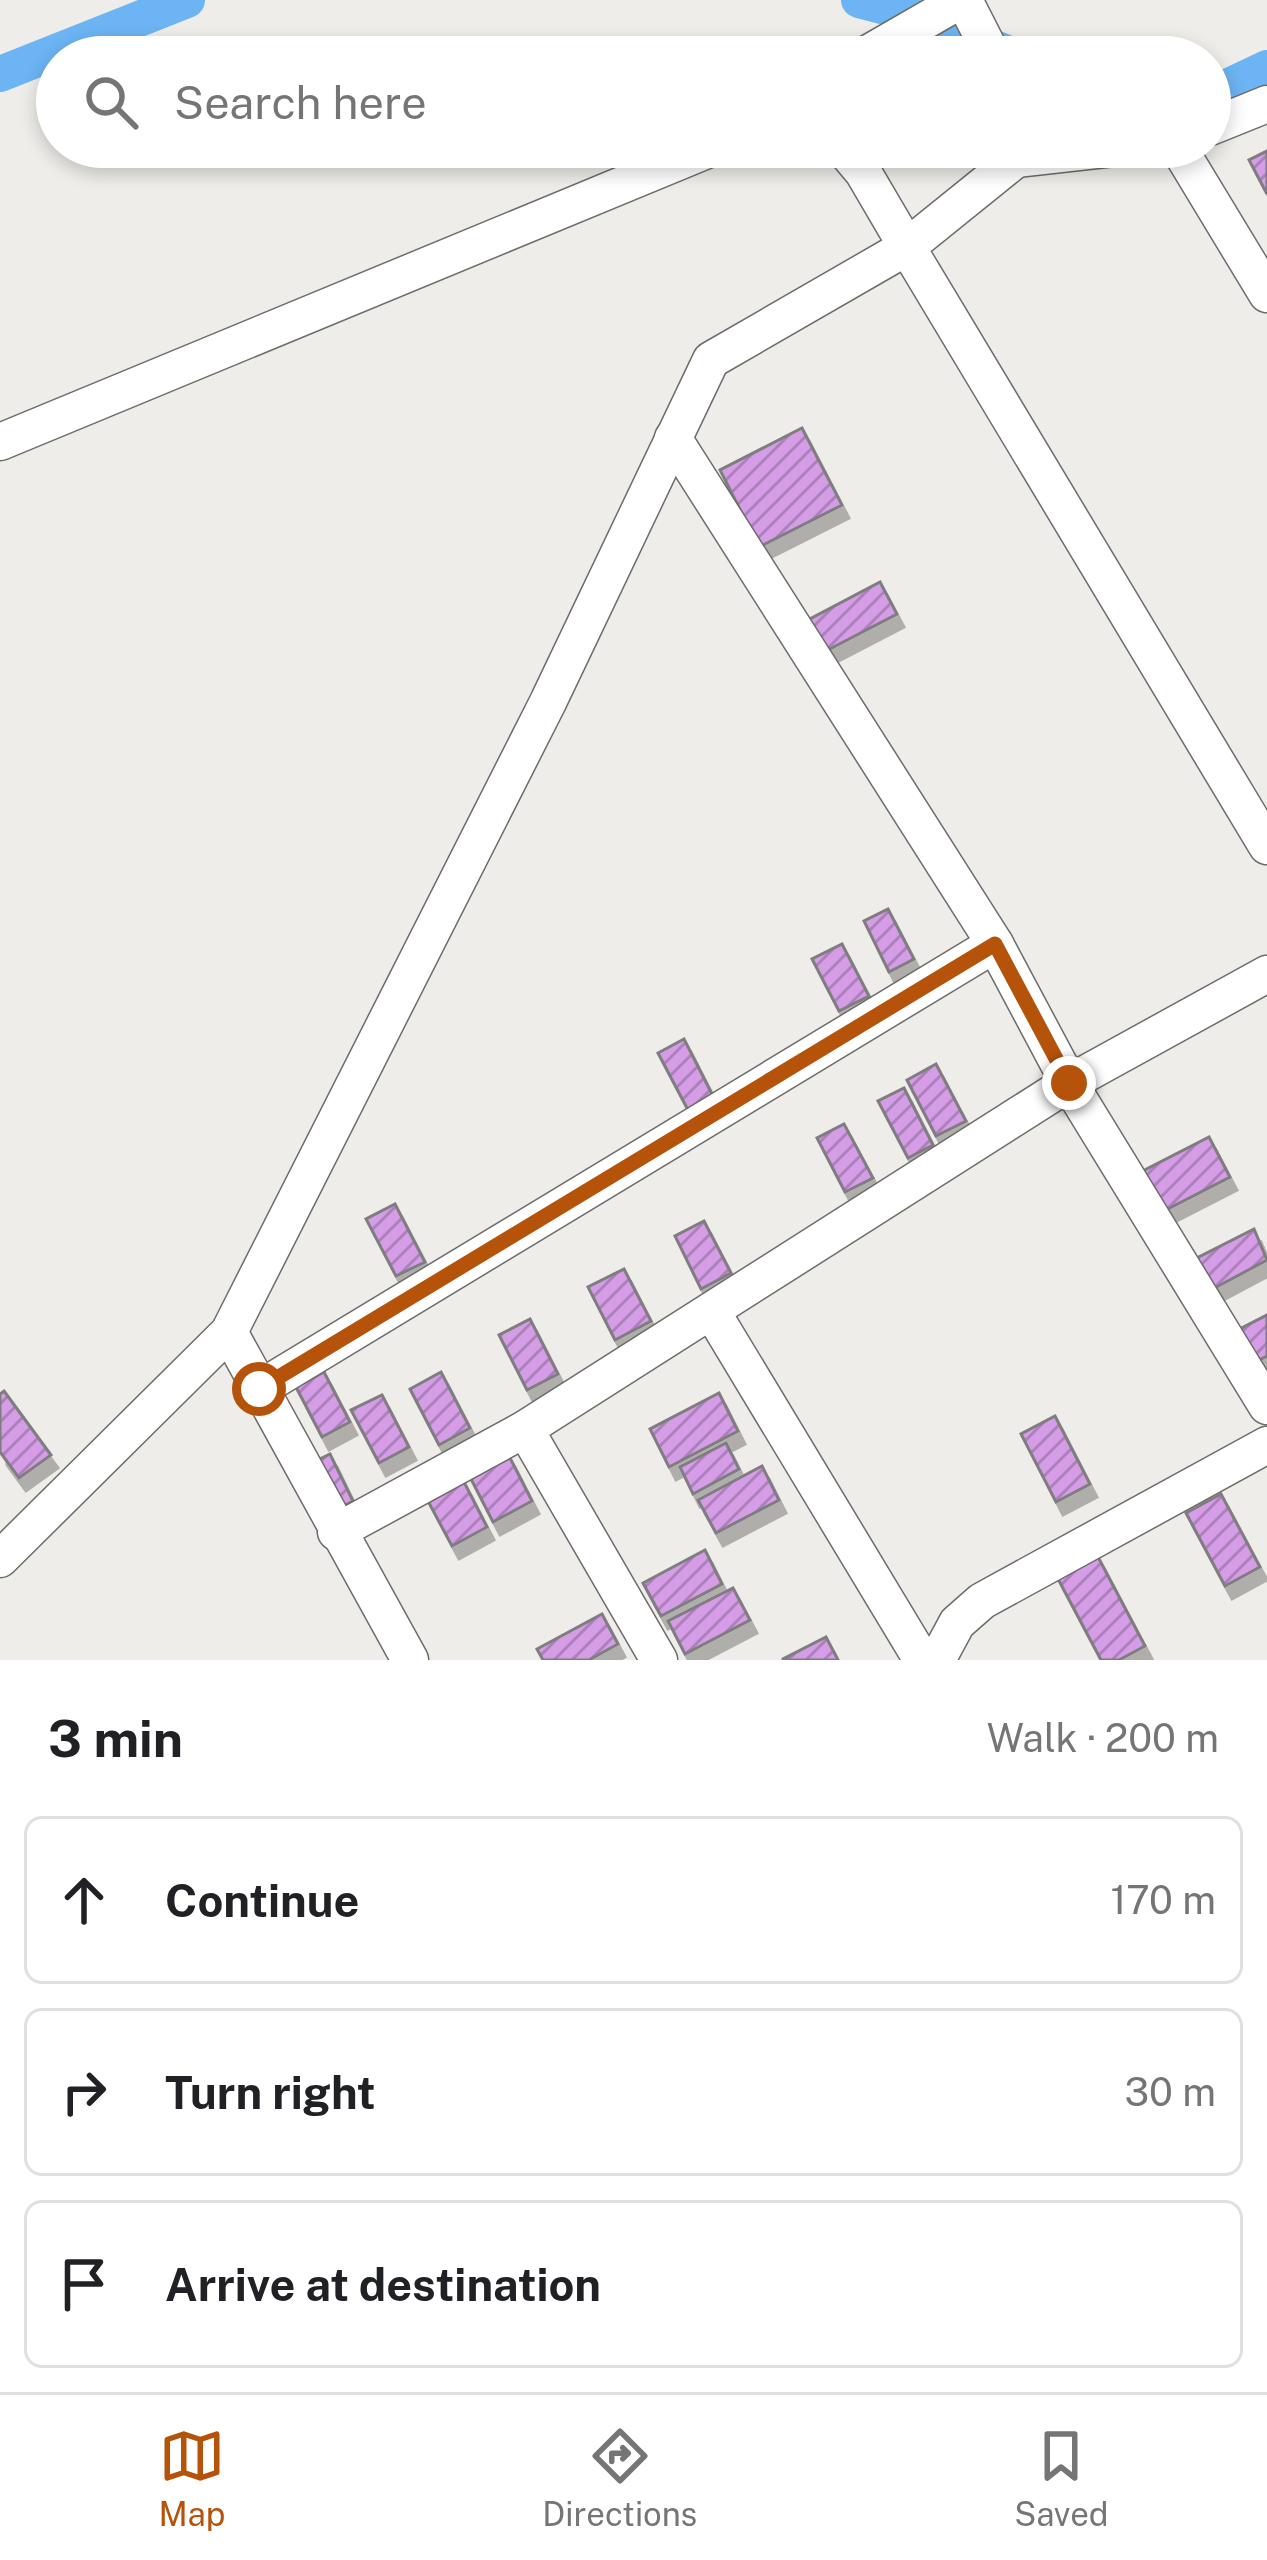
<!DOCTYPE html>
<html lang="en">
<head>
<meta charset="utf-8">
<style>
	body { margin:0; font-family:"Public Sans",sans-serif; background:#f6f6f6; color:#202124 }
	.stop { position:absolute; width:36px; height:36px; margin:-27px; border:9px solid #b45309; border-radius:50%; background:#fff }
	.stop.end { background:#b45309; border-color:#fff; box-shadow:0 3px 12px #0008 }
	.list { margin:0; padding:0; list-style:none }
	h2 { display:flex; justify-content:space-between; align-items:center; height:156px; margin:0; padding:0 48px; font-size:51px }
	h2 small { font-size:39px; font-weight:400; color:#757577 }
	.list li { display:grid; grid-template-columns:78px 1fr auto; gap:36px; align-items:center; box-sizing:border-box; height:168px; margin:0 24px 24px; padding:0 24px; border:3px solid #e0e0e0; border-radius:18px }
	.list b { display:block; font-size:45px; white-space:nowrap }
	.list em { font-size:39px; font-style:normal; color:#757577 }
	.icon { flex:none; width:66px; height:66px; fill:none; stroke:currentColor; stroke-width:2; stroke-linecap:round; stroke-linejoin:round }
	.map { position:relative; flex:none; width:1267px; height:1660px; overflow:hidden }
	.search { position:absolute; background:#fff; box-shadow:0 6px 18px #0003; left:36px; right:36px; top:36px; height:132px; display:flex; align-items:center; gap:30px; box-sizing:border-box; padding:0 42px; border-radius:66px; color:#757577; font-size:45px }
	.sheet { height:732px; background:#fff }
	nav { display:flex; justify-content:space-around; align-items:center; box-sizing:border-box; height:168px; border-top:3px solid #e0e0e0; background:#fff; font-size:33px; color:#757577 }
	nav a { display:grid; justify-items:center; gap:6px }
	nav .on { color:#b45309 }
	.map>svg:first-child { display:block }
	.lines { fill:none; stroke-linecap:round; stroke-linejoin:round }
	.canal { stroke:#6cb4f3; stroke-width:36 }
	.building { fill:url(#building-hatch); stroke:#7f7d80; stroke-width:3; filter:url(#shadow) }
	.street-casing { stroke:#6d6c69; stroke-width:39 }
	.street { stroke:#fff; stroke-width:36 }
	.route { stroke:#b45309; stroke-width:15 }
</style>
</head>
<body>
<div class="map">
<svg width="1267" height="1660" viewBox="0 0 1267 1660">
	<defs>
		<pattern id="building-hatch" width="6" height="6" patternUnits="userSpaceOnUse" patternTransform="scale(3)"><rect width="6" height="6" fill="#d49de6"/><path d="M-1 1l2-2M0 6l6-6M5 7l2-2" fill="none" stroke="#ac80bb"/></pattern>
		<filter id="shadow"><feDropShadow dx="7" dy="13" stdDeviation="0" flood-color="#0004"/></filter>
	</defs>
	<rect width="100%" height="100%" fill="#eeede9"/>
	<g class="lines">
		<g class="canal">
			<path d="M859,0L901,11L1017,57"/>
			<path d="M0,74L187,0"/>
			<path d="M1210,95L1267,68"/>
		</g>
	</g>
	<g class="building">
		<path d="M1267,151V194L1249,160Z"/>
		<path d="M802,428L842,505L759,547L720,470Z"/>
		<path d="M880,582L897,614L824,652L808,620Z"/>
		<path d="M888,909L914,959L889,972L864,921Z"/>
		<path d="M842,944L869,996L839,1011L812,959Z"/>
		<path d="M684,1039L713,1096L688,1110L658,1053Z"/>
		<path d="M936,1064L966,1121L936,1136L907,1080Z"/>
		<path d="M904,1088L933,1145L908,1158L878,1101Z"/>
		<path d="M844,1124L873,1178L845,1192L817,1138Z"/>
		<path d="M1209,1137L1230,1177L1158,1214L1137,1174Z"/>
		<path d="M395,1204L425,1262L396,1276L366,1219Z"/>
		<path d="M704,1221L731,1273L701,1289L675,1236Z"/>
		<path d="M1254,1229L1267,1260L1209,1291L1193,1260Z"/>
		<path d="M624,1269L651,1321L615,1340L588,1287Z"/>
		<path d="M1267,1315V1356L1249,1365L1232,1333Z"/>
		<path d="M530,1319L558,1374L527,1390L499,1335Z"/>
		<path d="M324,1372L350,1422L322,1437L296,1387Z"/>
		<path d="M441,1372L470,1428L439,1445L410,1389Z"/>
		<path d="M4,1391L51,1455L19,1478L0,1452V1394Z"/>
		<path d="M719,1393L738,1431L669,1467L650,1429Z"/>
		<path d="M382,1395L409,1447L379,1463L351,1410Z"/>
		<path d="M1055,1416L1090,1484L1056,1502L1021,1434Z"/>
		<path d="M726,1443L739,1469L693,1494L680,1467Z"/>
		<path d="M330,1454L353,1501L330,1513L306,1466Z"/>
		<path d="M508,1454L532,1501L493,1522L469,1475Z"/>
		<path d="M762,1466L779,1500L716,1533L698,1500Z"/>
		<path d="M464,1482L487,1527L452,1546L428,1501Z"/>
		<path d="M1221,1494L1260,1567L1225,1586L1186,1513Z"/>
		<path d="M705,1550L722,1584L661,1616L643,1583Z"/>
		<path d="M1097,1555L1145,1646L1119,1660H1101L1057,1577Z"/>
		<path d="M733,1588L750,1620L685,1654L668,1621Z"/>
		<path d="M602,1614L618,1644L589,1660H543L537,1649Z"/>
		<path d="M826,1637L838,1660H783V1659Z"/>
	</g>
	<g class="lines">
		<defs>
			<g id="street">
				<path d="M964,0L993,57"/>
				<path d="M862,57L961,0"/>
				<path d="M1210,127L1267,104"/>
				<path d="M1017,147L1016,159L907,247L1267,846"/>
				<path d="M1178,147L1267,294"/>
				<path d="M1016,159L1123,147"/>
				<path d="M673,438L995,944L1069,1083L1267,1406"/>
				<path d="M0,442L714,147"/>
				<path d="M712,1312L922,1660"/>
				<path d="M229,1332L410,1660"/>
				<path d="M259,1389L995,944"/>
				<path d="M525,1429L659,1660"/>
				<path d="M336,1532L525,1429L1069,1083L1267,974"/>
				<path d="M0,1559L229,1332L548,702L711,360L907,247L863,172L842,147"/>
				<path d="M937,1660L957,1623L982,1601L1267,1445"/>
			</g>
		</defs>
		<use href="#street" class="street-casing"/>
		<use href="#street" class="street"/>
	</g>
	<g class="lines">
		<path class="route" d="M259,1389L995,944L1069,1083"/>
	</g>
</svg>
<div class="stop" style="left:259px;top:1389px"></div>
<div class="stop end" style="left:1069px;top:1083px"></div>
<div class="search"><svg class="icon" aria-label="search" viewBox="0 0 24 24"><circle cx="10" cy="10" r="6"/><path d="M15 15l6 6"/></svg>Search here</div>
</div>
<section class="sheet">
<h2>3 min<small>Walk · 200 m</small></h2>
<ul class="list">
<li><svg class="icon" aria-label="ahead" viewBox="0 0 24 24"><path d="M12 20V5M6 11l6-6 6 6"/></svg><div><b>Continue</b></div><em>170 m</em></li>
<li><svg class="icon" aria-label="right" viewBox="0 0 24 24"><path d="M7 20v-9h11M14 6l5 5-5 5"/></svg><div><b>Turn right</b></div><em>30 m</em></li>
<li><svg class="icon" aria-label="arrive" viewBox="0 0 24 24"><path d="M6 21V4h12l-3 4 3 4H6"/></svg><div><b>Arrive at destination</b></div></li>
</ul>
</section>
<nav>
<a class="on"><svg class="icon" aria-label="map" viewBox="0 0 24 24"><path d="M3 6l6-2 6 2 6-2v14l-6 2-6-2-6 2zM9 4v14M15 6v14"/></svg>Map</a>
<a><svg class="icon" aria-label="directions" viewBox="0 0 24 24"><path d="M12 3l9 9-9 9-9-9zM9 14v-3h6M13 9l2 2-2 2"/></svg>Directions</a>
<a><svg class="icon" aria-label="saved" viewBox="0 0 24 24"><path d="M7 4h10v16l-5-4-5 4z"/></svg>Saved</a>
</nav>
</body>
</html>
